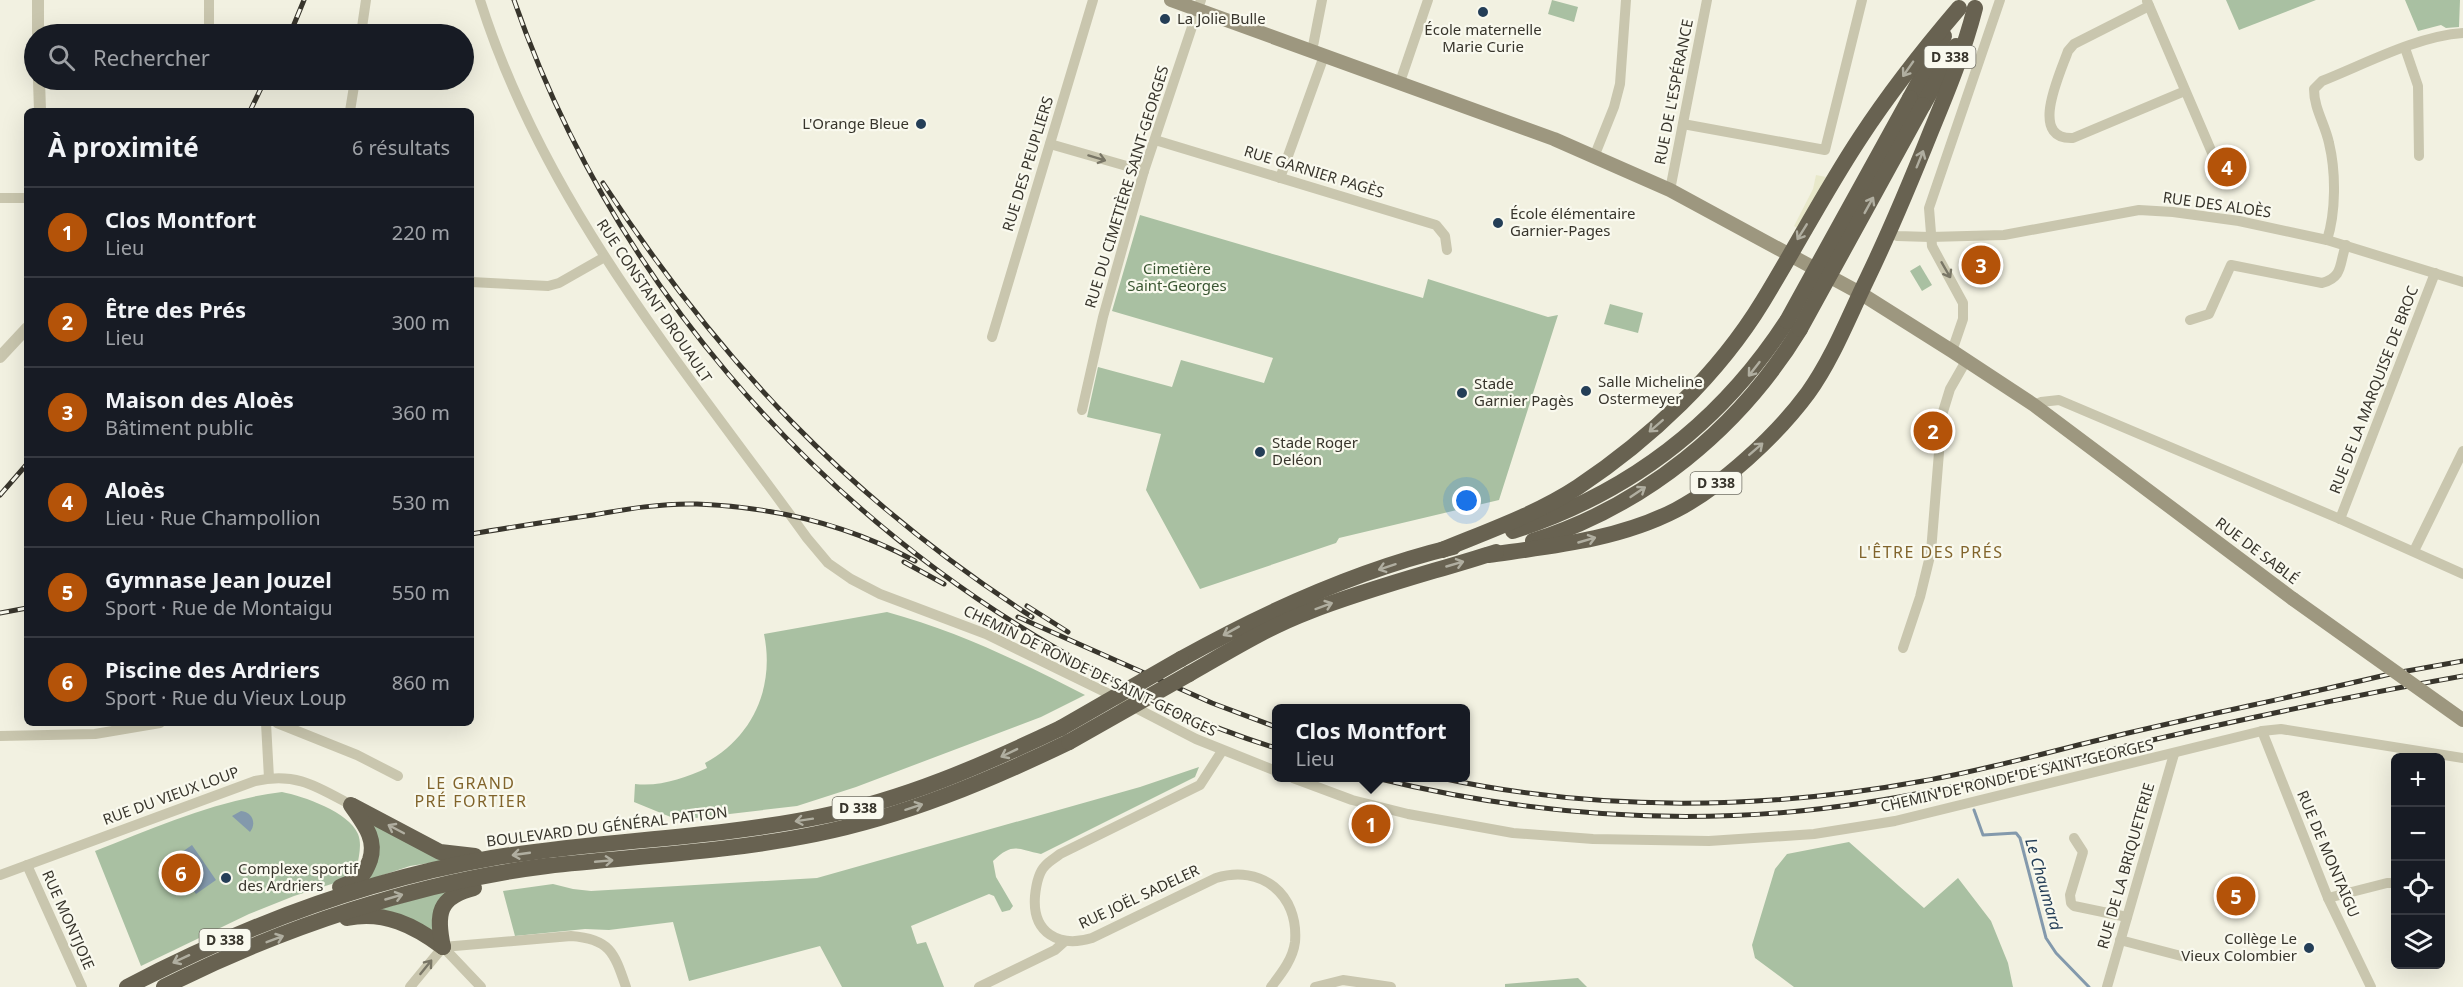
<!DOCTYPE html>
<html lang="fr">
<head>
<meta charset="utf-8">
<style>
	body { margin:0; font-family:"Noto Sans",sans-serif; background:#242831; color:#f1f3f6 }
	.controls { position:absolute; right:18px; bottom:18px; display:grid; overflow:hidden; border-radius:9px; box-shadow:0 6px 24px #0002 }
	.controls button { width:54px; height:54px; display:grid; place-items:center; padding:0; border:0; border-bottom:2px solid #363941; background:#171b24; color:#f1f3f6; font:30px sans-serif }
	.you { position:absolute; left:1467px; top:501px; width:21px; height:21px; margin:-15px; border:4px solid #fff; border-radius:50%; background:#1a73e8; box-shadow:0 0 0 9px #1a73e833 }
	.badge { display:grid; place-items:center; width:39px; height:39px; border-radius:50%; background:#b45309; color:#fff; font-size:20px; font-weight:700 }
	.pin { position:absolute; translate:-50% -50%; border:3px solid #fff; box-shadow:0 2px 6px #0006 }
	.popup { position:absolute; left:1272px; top:704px; width:198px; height:78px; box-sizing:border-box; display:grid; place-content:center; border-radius:9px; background:#171b24; filter:drop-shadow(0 2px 4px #0005); font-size:20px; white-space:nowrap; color:#9ea1a6 }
	.popup b { font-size:22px; color:#f1f3f6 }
	.popup::after { content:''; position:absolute; left:50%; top:100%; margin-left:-12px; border:12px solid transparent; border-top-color:#171b24 }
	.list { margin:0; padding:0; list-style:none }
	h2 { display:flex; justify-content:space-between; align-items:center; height:78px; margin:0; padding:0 24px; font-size:26px }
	h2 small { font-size:20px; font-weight:400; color:#9ea1a6 }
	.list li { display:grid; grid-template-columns:39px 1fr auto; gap:18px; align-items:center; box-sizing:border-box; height:90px; padding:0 24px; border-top:2px solid #363941 }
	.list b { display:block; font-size:22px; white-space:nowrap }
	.list p { margin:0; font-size:20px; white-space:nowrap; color:#9ea1a6 }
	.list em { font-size:20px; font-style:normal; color:#9ea1a6 }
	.icon { flex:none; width:33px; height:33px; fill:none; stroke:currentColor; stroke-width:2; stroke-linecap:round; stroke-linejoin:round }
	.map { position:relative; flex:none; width:2463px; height:987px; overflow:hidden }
	.search { position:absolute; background:#171b24; box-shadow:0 6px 24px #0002; left:24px; top:24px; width:450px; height:66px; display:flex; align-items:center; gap:15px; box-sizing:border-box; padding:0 21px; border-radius:33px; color:#9ea1a6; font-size:22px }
	.panel { position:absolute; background:#171b24; box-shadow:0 6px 24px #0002; left:24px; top:108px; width:450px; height:618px; border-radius:9px }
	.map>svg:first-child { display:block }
	.green { fill:#a9c0a2 }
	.plaza { fill:#e8e8ca }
	.water { fill:#8399ac }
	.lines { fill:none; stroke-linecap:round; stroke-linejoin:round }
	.stream { stroke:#8399ac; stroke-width:3 }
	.minor { stroke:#c9c6ae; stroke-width:10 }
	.tertiary { stroke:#c9c6ae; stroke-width:12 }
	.secondary { stroke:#9d977f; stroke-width:14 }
	.trunk { stroke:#686251; stroke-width:16 }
	.rail-casing { stroke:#38352c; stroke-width:5 }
	.rail { stroke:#f9f9ee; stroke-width:3; stroke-dasharray:9; stroke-linecap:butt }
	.secondary-bridge { stroke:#9d977f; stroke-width:14 }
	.trunk-bridge { stroke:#686251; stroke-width:16 }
	.oneway { stroke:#b0aea0 }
	.oneway2 { stroke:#797666 }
	.poi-dot { fill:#243e57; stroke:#f9f9ee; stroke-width:2 }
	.labels { text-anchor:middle; stroke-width:4.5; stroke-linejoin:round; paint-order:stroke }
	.shield { fill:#f9f9ee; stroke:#727066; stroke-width:1.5 }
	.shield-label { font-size:14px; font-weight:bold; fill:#38352c }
	.poi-label { font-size:15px; fill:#38352c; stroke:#f9f9ee; text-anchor:start }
	.street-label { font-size:15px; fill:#38352c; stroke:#f9f9ee }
	.park-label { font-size:15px; fill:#395531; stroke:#f9f9ee }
	.neighbourhood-label { font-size:16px; letter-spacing:1.5px; fill:#81642b; stroke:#f9f9ee }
	.water-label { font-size:16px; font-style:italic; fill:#243e57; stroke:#f9f9ee }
</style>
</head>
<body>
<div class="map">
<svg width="2463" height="987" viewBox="0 0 2463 987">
	<rect width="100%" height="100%" fill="#f2f1e1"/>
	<g class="green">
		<path d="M1552,0L1578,7L1574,22L1548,14Z"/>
		<path d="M2226,0H2316L2239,30Z"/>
		<path d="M2405,0H2460L2459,27L2446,28L2441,25L2418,31Z"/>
		<path d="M1140,215L1423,298L1428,279L1548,317L1558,315L1499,500L1339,538L1336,543L1200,589L1146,490L1161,434L1087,417L1098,367L1172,387L1181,360L1264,383L1273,358L1112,311Z"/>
		<path d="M1920,265L1932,285L1922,291L1910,271Z"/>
		<path d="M1610,304L1643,313L1638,333L1604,324Z"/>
		<path d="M887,612C957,631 1021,662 1085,695L1041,717L856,787L797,806L678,820L634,802L635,784C660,787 685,778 707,768L705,763C753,737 775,687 764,634Z"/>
		<path d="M1199,767L1195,777L1041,854C1017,849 1013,842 993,861L996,877L1013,906L1010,910L1002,912L994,896L989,894L911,926L917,944L926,942L944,987H842L820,946L689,981L673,922L609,930L585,929L515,936L503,891L553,884L573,889L591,891L817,878L1140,787Z"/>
		<path d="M282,792C303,796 349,812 358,834C362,844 359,856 357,867L341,881L294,896L249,914L141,966L95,851C156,827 217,800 282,792Z"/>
		<path d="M367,818L454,859L410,866L368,880Z"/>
		<path d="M1849,842L1924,908L1958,878L1991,921L2008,963L2013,987H1794L1755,958L1752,945L1775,869L1787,854Z"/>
		<path d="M452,889L435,934C417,919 396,914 373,911Z"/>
		<path d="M1578,978L1587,987H1505V984Z"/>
	</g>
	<path class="plaza" d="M1816,175L1826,177L1799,229L1794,226L1813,189Z"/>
	<g class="water">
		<path d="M241,811C252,812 257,823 250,832L232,816Z"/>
		<path d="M192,845L216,880L196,894L172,859Z"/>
	</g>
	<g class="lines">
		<path class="stream" d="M1974,810L1983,835L2016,833L2020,838L2046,938L2056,953L2089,987"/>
		<g class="minor">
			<path d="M209,0V34"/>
			<path d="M480,0C545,206 683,366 807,538L828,563L851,579L880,594L986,634L1103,691L1196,739L1276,771"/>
			<path d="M2147,1L2213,155L2216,167"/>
			<path d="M2149,6L2074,44L2068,51C2060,74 2028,140 2073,138L2185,91"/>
			<path d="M361,34L366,0"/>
			<path d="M2405,48L2418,86L2419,156"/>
			<path d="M1312,51L1322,0"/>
			<path d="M1400,82L1428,0"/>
			<path d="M350,111L355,80"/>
			<path d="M1683,124L1825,150L1862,0"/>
			<path d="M1155,140L1436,225L1445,236L1447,250"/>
			<path d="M1050,144L1144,171"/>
			<path d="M1594,157L1614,107L1620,84L1626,0"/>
			<path d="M1280,178L1324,56"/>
			<path d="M1670,190L1707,0"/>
			<path d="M0,198H27"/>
			<path d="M1890,232L1897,236L1930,237L2004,235L2139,210L2173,212L2239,221L2327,240L2463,282"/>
			<path d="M2327,240C2336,212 2336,172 2329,143C2325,124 2314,109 2314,89L2322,81C2365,64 2417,36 2463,33"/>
			<path d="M471,282L548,286L559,283L603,258"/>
			<path d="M2190,320L2209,314L2231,265L2322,283C2344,277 2339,263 2346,245"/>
			<path d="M992,337L1093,0"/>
			<path d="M1952,351L1963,319V303L1932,246L1929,208L2000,0"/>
			<path d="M2034,405L2041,402L2059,400L2340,519L2463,574"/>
			<path d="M1082,410L1103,317L1144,171L1201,0"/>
			<path d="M2340,519L2435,273"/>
			<path d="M2414,551L2463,451"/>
			<path d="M1903,648L1920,597L1931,552L1942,415L1950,389L1966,361"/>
			<path d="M266,723L269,778"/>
			<path d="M277,723L357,755L398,776"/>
			<path d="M2262,731L2328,898L2371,987"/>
			<path d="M0,736L95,734L160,723"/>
			<path d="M1222,751L1200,785L1060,854C1055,858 1049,861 1045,866C1038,873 1036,886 1035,896C1032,933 1059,948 1092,938L1216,878C1261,864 1299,894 1295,942C1293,959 1281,974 1271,987"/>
			<path d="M1293,778L1352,800L1408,814L1513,833L1593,839L1709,841L1814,834L1895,821L2262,731L2281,729L2463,758"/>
			<path d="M2074,838L2083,852L2070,895L2071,903L2074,906L2127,917"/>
			<path d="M27,865L82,987"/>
			<path d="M0,875L255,781C296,772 316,786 351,805"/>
			<path d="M2328,898L2387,883H2396"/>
			<path d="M2120,940L2185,957"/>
			<path d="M443,947L571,936C610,939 614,952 626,987"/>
			<path d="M443,947L481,987"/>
			<path d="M410,987L443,947"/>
			<path d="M979,987L1055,950L1064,942"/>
			<path d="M1315,987L1343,980L1391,987"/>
			<path d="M2107,987L2174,754"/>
		</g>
		<g class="tertiary">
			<path d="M38,0V34"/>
			<path d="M39,80L40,111"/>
			<path d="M0,357L27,328"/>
		</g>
		<path class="secondary" d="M1171,0L1554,139L1670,190L1860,293L1952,351L2034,405L2293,599"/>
		<g class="trunk">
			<path d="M1910,98L1944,36"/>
			<path d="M1923,105L1956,46"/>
			<path d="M1513,531C1630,493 1720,424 1787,321"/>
			<path d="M1533,541C1644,506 1739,429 1800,329"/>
			<path d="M1442,550C1488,531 1537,514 1578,487C1650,439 1718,375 1763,301C1796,247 1825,191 1860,138C1890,92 1924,49 1959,8"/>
			<path d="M1488,555C1552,546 1618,540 1676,510C1722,486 1777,435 1808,393C1833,358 1849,316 1868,277C1891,229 1911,181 1931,131C1948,90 1964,51 1975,8"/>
			<path d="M1181,659C1267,611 1357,570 1453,547"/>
			<path d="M1189,674C1228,652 1266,628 1308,612C1369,588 1433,572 1496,552"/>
			<path d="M353,806L440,852L475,856"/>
			<path d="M340,887C345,884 352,883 357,879C364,875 367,868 370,860C377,838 363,823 351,805"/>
			<path d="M347,918C384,910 415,926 443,947"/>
			<path d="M443,947C436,914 438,897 474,888"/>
			<path d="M127,987C242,927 364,880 492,858C600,840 710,839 818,817C904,800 983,765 1061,728"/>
			<path d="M164,987C280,928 417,882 547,866C637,856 727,852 816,834C905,816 988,781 1069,742"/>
		</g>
		<defs>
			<g id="rail">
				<path d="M514,0C609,275 808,505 1059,650C1128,690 1200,725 1276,748"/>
				<path d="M290,34L304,0"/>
				<path d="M250,111L265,80"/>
				<path d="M603,183C721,364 850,499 1032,617"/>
				<path d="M0,495L27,464"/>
				<path d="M471,534C512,527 552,521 593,515C627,509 662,503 697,504C774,507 847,524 915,561"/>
				<path d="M904,562L944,584"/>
				<path d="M1027,606L1068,632"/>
				<path d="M0,613L27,608"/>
				<path d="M1018,617L1212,703L1276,727"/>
				<path d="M1376,778C1511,811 1651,824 1789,812C1904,802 2015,773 2126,746C2238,720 2350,696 2463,676"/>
				<path d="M1441,778C1598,812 1765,810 1923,781C1986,770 2048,752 2111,737C2204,715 2297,696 2390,674L2463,661"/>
			</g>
		</defs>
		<use href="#rail" class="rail-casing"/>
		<use href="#rail" class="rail"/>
		<path class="secondary-bridge" d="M2293,599L2463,720"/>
		<g class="trunk-bridge">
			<path d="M1787,321L1910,98"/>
			<path d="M1800,329L1923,105"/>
			<path d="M1061,728L1181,659"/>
			<path d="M1069,742L1189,674"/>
		</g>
	</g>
	<defs><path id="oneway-shaft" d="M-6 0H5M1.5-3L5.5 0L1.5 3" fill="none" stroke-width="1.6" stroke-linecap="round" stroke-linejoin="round" transform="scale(1.5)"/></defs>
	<g class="oneway">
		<use href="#oneway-shaft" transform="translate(1908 69) rotate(125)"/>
		<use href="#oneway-shaft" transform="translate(1920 159) rotate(-68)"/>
		<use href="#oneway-shaft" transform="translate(1869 205) rotate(-61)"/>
		<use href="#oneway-shaft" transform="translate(1802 232) rotate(122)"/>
		<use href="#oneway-shaft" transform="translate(1754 369) rotate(128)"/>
		<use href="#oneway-shaft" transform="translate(1656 426) rotate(139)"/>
		<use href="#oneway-shaft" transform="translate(1756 449) rotate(-41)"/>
		<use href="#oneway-shaft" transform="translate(1638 492) rotate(-34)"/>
		<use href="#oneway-shaft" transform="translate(1587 540) rotate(-16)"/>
		<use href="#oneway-shaft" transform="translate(1455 564) rotate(-16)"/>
		<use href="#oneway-shaft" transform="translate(1387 567) rotate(162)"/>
		<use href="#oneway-shaft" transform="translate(1324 606) rotate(-20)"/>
		<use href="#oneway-shaft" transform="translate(1231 631) rotate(151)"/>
		<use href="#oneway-shaft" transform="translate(1009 753) rotate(154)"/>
		<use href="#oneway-shaft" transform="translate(914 807) rotate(-18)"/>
		<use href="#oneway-shaft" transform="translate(804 820) rotate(171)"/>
		<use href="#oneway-shaft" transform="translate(396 829) rotate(-152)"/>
		<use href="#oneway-shaft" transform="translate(521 854) rotate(172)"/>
		<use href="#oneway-shaft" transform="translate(604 861) rotate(-5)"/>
		<use href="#oneway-shaft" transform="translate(394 897) rotate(-16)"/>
		<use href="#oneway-shaft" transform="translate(275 939) rotate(-21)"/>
		<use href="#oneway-shaft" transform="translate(181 959) rotate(155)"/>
	</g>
	<g class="oneway2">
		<use href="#oneway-shaft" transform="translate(1097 158) rotate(17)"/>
		<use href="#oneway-shaft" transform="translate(1946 270) rotate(60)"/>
		<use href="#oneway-shaft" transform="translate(426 967) rotate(-51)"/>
	</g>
	<g class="poi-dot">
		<circle cx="1483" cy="12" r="6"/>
		<circle cx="1165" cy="19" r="6"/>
		<circle cx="921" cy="124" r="6"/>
		<circle cx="1498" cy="223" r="6"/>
		<circle cx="1586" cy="391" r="6"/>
		<circle cx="1462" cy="393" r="6"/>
		<circle cx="1260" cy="452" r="6"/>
		<circle cx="226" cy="878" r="6"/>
		<circle cx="2309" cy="948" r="6"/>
	</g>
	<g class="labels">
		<g class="shield">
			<rect x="1924.5" y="46" width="51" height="22" rx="4.5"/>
			<rect x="1690.5" y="472" width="51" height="22" rx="4.5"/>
			<rect x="832.5" y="797" width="51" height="22" rx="4.5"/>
			<rect x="199.5" y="929" width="51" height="22" rx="4.5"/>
		</g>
		<g class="shield-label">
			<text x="1950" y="62">D 338</text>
			<text x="1716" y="488">D 338</text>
			<text x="858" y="813">D 338</text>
			<text x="225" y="945">D 338</text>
		</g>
		<g class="poi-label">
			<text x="1177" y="24">La Jolie Bulle</text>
			<text x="1483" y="35" text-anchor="middle">École maternelle<tspan x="1483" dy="17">Marie Curie</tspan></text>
			<text x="909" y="129" text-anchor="end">L'Orange Bleue</text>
			<text x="1510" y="219">École élémentaire<tspan x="1510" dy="17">Garnier-Pages</tspan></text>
			<text x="1598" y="387">Salle Micheline<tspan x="1598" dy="17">Ostermeyer</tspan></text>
			<text x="1474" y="389">Stade<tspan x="1474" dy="17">Garnier Pagès</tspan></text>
			<text x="1272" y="448">Stade Roger<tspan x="1272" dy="17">Deléon</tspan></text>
			<text x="238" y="874">Complexe sportif<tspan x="238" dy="17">des Ardriers</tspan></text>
			<text x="2297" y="944" text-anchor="end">Collège Le<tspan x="2297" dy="17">Vieux Colombier</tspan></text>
		</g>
		<g class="street-label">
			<text transform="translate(1674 92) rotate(-79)" y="5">RUE DE L'ESPÉRANCE</text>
			<text transform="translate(1028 164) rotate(-73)" y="5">RUE DES PEUPLIERS</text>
			<text transform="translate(1314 172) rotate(17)" y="5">RUE GARNIER PAGÈS</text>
			<text transform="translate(1127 187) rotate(-73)" y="5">RUE DU CIMETIÈRE SAINT-GEORGES</text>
			<text transform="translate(2217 205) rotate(8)" y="5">RUE DES ALOÈS</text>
			<text transform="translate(654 301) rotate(56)" y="5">RUE CONSTANT DROUAULT</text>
			<text transform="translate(2374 390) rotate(-69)" y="5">RUE DE LA MARQUISE DE BROC</text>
			<text transform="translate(2257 551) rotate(37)" y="5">RUE DE SABLÉ</text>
			<text transform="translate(1090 671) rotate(26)" y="5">CHEMIN DE RONDE DE SAINT-GEORGES</text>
			<text transform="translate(2017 776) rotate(-13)" y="5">CHEMIN DE RONDE DE SAINT-GEORGES</text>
			<text transform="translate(171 796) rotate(-20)" y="5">RUE DU VIEUX LOUP</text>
			<text transform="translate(607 827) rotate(-7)" y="5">BOULEVARD DU GÉNÉRAL PATTON</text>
			<text transform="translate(2328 854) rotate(67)" y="5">RUE DE MONTAIGU</text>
			<text transform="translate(2126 866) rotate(-74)" y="5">RUE DE LA BRIQUETERIE</text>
			<text transform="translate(1139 897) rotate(-25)" y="5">RUE JOËL SADELER</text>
			<text transform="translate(68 920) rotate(66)" y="5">RUE MONTJOIE</text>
		</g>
		<g class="park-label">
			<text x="1177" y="274">Cimetière<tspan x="1177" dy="17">Saint-Georges</tspan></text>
		</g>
		<g class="neighbourhood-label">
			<text x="1931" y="558">L'ÊTRE DES PRÉS</text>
			<text x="471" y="789">LE GRAND<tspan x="471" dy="18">PRÉ FORTIER</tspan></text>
		</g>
		<g class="water-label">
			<text transform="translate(2044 884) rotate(74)" y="6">Le Chaumard</text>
		</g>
	</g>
</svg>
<div class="controls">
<button>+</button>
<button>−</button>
<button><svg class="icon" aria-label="locate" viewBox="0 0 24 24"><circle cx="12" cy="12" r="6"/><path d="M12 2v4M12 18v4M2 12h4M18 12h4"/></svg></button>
<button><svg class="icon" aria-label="layers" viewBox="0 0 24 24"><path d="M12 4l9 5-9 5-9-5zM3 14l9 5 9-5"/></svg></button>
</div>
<div class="you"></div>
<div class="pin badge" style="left:1371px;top:824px">1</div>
<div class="popup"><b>Clos Montfort</b>Lieu</div>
<div class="pin badge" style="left:1933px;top:431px">2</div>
<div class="pin badge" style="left:1981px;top:265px">3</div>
<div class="pin badge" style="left:2227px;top:167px">4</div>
<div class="pin badge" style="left:2236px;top:896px">5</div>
<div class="pin badge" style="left:181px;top:873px">6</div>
<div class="search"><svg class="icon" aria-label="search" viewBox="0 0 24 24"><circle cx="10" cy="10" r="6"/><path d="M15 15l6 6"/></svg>Rechercher</div>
<section class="panel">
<h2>À proximité<small>6 résultats</small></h2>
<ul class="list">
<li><span class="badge">1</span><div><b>Clos Montfort</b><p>Lieu</p></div><em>220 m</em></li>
<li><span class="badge">2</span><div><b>Être des Prés</b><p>Lieu</p></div><em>300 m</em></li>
<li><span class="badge">3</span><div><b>Maison des Aloès</b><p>Bâtiment public</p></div><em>360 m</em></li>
<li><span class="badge">4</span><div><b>Aloès</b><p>Lieu · Rue Champollion</p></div><em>530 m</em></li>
<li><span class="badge">5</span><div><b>Gymnase Jean Jouzel</b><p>Sport · Rue de Montaigu</p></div><em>550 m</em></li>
<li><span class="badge">6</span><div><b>Piscine des Ardriers</b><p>Sport · Rue du Vieux Loup</p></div><em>860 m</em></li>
</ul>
</section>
</div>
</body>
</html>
